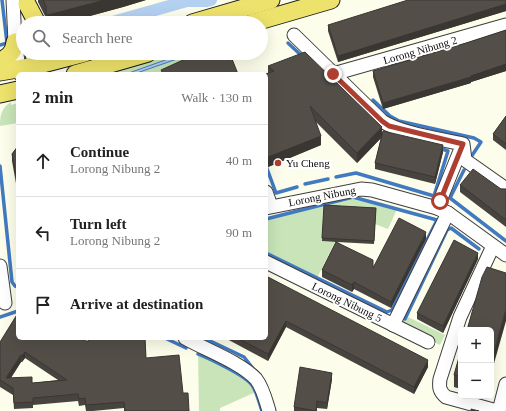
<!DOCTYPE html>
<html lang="en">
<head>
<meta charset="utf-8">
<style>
	body { margin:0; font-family:"Times New Roman",serif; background:#f2f2f2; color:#222 }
	.controls { position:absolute; right:12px; bottom:12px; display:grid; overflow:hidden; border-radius:6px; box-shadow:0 4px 16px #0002 }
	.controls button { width:36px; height:36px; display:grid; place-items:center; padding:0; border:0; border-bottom:1px solid #e0e0e0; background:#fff; color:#222; font:20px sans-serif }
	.stop { position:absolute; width:12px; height:12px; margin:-9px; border:3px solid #ae3e30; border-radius:50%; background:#fff }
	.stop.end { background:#ae3e30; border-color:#fff; box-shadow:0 1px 4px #0008 }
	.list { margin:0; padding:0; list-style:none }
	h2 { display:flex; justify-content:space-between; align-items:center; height:52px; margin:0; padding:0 16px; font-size:17px }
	h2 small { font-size:13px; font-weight:400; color:#767676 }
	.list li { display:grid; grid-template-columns:26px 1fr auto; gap:12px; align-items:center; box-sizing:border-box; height:72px; padding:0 16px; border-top:1px solid #e0e0e0 }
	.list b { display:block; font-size:15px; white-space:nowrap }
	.list p { margin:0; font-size:13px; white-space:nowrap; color:#767676 }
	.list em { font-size:13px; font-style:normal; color:#767676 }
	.icon { flex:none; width:22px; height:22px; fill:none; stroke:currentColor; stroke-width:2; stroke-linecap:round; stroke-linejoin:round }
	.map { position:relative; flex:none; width:506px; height:411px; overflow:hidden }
	.search { position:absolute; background:#fff; box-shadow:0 4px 16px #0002; left:16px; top:16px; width:252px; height:44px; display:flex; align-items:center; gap:10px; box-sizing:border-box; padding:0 14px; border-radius:22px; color:#767676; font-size:15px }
	.panel { position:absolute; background:#fff; box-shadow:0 4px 16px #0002; left:16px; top:72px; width:252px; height:268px; border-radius:6px }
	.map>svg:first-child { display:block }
	.green { fill:#c8e4b8 }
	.water { fill:#b4d0f0; stroke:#417ac1 }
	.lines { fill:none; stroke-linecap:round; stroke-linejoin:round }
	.stream { stroke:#417ac1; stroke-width:3.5 }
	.canal { stroke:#b4d0f0; stroke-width:12 }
	.minor-casing { stroke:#3e3e3e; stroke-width:15 }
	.major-casing { stroke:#1c1c1c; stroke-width:19 }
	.minor { stroke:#fff; stroke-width:13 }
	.major { stroke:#ede26b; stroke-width:17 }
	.wall { fill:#47433e; fill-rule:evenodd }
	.shaded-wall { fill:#3a3732 }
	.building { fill:#534e48; stroke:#3a3732; fill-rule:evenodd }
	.route { stroke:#ae3e30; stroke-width:5 }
	.poi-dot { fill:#ae3e30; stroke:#fff; stroke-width:1.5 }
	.labels { text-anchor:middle; stroke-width:4; stroke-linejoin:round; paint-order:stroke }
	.street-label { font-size:11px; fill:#0b0b0b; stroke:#fff }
	.poi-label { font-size:11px; fill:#0b0b0b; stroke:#fff; text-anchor:start }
</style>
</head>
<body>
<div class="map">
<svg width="506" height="411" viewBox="0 0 506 411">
	<rect width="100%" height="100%" fill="#fdfdeb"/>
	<g class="green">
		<path d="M178,53H185L126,74H108Z"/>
		<path d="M194,53H227L199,65L196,58L156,74H134Z"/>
		<path d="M18,99L11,102V105L18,103V123L0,126C0,111 4,104 18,99Z"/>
		<path d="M353,197L397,209L388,229L375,224V212L322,241L335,242L317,278L266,253V219Z"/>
		<path d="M408,317L445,335L440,345L403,327L402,324L404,319L406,320Z"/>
		<path d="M198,349L243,371L258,391L220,408V411H199Z"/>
	</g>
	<path class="water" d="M185,53H194L134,74H126Z"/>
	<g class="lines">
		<g class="stream">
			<path d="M288,43L303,57"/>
			<path d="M0,45L7,43L2,0"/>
			<path d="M373,100L390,116L399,121L474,138L481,142L471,157"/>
			<path d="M0,166L12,282L15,286L18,287"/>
			<path d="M266,166L276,193L297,187"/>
			<path d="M464,170L450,198L506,241"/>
			<path d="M336,177L356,173L434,196L448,151L439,148"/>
			<path d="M305,184L328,179"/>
			<path d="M266,219L353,197L437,220L392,310L387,312L266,253"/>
			<path d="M0,317L18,311"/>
			<path d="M405,319L447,230L451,228L479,249"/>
			<path d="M165,338L186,348"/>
			<path d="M204,338L244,357L255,371"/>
			<path d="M198,354C210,359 245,375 252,385C257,392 259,403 262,411"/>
		</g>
		<path class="canal" d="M109,23L187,1H207L211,0"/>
		<defs>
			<g id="minor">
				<path d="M13,0L15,42L20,74"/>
				<path d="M294,35L382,121C399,133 442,139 463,144L465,160L506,189"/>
				<path d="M32,53L36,74"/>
				<path d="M333,74L506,25"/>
				<path d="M266,192L271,206"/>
				<path d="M266,208L361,189L372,190L437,208L448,213L506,255"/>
				<path d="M437,208L462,146"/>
				<path d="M493,246L460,317L440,379C439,387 439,391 446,397L497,411"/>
				<path d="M266,262L428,342"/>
				<path d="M0,266L5,303"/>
				<path d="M393,325L448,213"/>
				<path d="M185,338C206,350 240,362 256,379C263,388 266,401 269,411"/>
				<path d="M499,411L506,384"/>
			</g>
			<g id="major">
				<path d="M27,4L37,23"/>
				<path d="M192,23L271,0"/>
				<path d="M252,23L331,0"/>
				<path d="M0,61C9,57 14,52 15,42"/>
				<path d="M0,72L35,66L85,53"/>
				<path d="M75,74L148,53"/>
				<path d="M0,94L18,90"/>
			</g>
		</defs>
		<use href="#minor" class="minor-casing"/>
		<use href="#major" class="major-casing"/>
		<use href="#minor" class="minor"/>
		<use href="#major" class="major"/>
	</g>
	<g class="wall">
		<path d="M38,0H146L123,7L64,23H46V18L38,2Z"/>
		<path d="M506,0V11L338,62L328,31V25Z"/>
		<path d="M506,30V71L471,82V83L383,109L373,77V71L466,43Z"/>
		<path d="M268,66L382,133L443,152L435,184L375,169V163L381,138L357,163L316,122L321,145L268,167L266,162V74L268,73Z"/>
		<path d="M506,116V150L493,140V134Z"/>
		<path d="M18,146V202L17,189L12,161V154Z"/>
		<path d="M460,185L506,189V227L460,192Z"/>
		<path d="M324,205L376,208L374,244L337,242L373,267L426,239L391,308L354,289L352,292L322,277V270L336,242L322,241Z"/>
		<path d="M478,259L443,333L417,319V313Z"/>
		<path d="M266,276L428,367L414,394L286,327L268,361L225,338H266Z"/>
		<path d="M88,338H145L146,358L183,393L189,411H124V408L93,411H86L85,405L79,406L78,401L33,405V408L14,409L13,395L0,387V342H88ZM25,358L58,380L32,383L11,378L21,362H22Z"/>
		<path d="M461,350V389L454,387V375Z"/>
		<path d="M332,379L327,409L317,408V411H294V407Z"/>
		<path d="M476,396H485L484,399L476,397Z"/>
	</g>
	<g class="shaded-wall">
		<path d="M105,0H146L123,7L64,23H48V15Z"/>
		<path d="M506,4V11L338,62V56Z"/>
		<path d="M506,64V71L471,82V83L383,109V103Z"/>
		<path d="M382,127V137L357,163V153Z"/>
		<path d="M321,136V145L268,167V157Z"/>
		<path d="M443,145V152L435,184V177Z"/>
		<path d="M426,232V239L391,308V302Z"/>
		<path d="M478,253V259L443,333V326Z"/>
		<path d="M354,282V289L352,292V285Z"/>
		<path d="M506,309V321L491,374V362Z"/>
		<path d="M286,321V327L268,361V354Z"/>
		<path d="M25,352V358L22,362V356Z"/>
		<path d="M21,355V362L6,385V378Z"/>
		<path d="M428,360V367L414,394V387Z"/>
		<path d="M332,373V379L327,409V403Z"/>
	</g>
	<g class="building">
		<path d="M43,0H105L48,15L46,14V6Z"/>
		<path d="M408,0H506V4L338,56L328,25Z"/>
		<path d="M506,30V64L471,76V77L383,103L373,71L466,43Z"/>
		<path d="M305,52L382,127L357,153L310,106L321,136L268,157L266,153V74L274,71L268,66Z"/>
		<path d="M215,53H224L227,60L232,59L238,74H163L161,70L194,55L196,60Z"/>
		<path d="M506,116V144L493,134Z"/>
		<path d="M383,131L443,145L435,177L375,163Z"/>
		<path d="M18,146V186L12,154Z"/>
		<path d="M473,169L501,189H506V220L460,185Z"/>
		<path d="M324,205L376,208L374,241L322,238Z"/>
		<path d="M399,218L426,232L391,302L354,282L352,285L322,270L336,242L373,260V268Z"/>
		<path d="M454,240L478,253L443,326L417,313Z"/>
		<path d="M487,267L506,273V309L491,362V330H467L482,277Z"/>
		<path d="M266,276L428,360L414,387L286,321L268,354L237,338H266Z"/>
		<path d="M18,313V338H82L88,342V338H145L146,358L179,355L183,393H188L189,411H125L124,402L86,405L85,398L79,399L78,394L33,398V402L14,403L13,388L0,380V342ZM25,352L67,380L32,383V377L6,378L21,355L22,356Z"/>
		<path d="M461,350V377L454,375Z"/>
		<path d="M300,367L332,373L327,403L317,401L316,411L294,407Z"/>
		<path d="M471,409L479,411H471Z"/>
	</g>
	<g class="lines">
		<path class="route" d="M333,74L382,121L389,126L463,144L440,201"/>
	</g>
	<circle class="poi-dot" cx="278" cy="163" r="4"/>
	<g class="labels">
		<g class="street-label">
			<text transform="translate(420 50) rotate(-16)" y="4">Lorong Nibung 2</text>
			<text transform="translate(322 196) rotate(-11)" y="4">Lorong Nibung</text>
			<text transform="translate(347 302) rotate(26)" y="4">Lorong Nibung 5</text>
		</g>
		<g class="poi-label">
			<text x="286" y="167">Yu Cheng</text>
		</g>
	</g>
</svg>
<div class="controls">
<button>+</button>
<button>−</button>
</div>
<div class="stop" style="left:440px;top:201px"></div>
<div class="stop end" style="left:333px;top:74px"></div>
<div class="search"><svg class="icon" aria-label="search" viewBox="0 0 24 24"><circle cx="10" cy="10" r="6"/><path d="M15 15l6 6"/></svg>Search here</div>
<section class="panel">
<h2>2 min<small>Walk · 130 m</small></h2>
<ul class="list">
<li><svg class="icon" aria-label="ahead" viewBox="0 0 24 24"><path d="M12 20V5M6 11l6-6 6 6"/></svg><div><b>Continue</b><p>Lorong Nibung 2</p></div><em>40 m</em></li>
<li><svg class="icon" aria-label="left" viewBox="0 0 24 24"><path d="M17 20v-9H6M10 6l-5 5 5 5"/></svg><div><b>Turn left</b><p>Lorong Nibung 2</p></div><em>90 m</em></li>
<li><svg class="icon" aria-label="arrive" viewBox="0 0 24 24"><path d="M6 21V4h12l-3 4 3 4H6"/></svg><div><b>Arrive at destination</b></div></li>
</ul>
</section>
</div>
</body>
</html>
